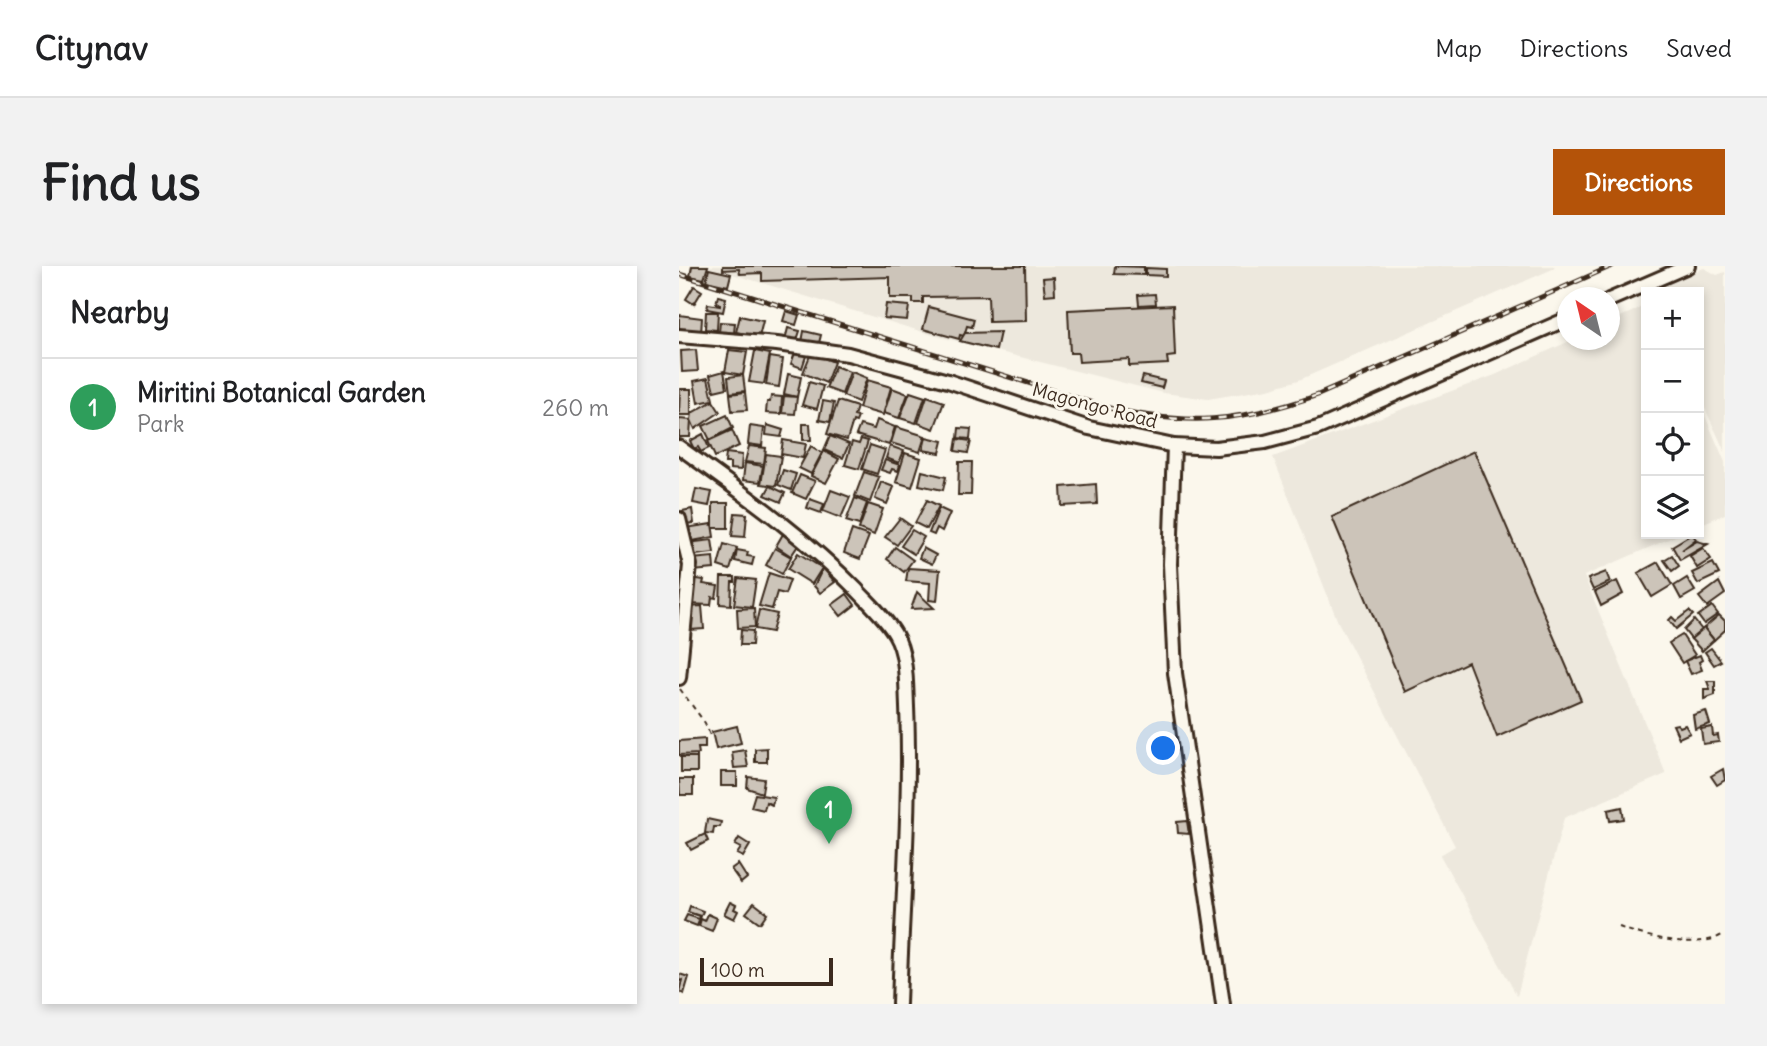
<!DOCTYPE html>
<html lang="en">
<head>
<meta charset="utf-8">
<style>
	body { margin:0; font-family:Delius,sans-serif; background:#f2f2f2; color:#202124 }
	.controls { position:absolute; right:21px; top:21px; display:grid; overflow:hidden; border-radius:0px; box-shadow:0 4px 10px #0003 }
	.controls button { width:63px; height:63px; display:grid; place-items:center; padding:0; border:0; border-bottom:2px solid #e0e0e0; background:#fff; color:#202124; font:35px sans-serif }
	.compass { position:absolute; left:878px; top:21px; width:63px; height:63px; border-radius:50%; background:#fff; box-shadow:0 4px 10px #0003; rotate:325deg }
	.scale { position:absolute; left:21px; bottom:18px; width:133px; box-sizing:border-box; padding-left:7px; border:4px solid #3b2a1e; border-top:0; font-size:19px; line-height:24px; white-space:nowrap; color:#3b2a1e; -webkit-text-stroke:5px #fbf7ec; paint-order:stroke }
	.you { position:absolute; left:485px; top:483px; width:24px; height:24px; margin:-18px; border:5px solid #fff; border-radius:50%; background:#1a73e8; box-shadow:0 0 0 10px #1a73e833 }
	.badge { display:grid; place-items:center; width:46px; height:46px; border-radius:50%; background:#b45309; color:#fff; font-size:23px; font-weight:700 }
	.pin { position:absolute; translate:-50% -58px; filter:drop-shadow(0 2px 4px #0008) }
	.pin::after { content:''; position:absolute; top:37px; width:24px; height:21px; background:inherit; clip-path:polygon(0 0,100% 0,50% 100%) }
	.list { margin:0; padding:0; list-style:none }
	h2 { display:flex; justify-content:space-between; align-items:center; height:91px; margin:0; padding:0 28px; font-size:30px }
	h2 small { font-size:23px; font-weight:400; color:#757577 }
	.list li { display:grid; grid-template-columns:46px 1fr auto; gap:21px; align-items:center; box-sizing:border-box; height:98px; padding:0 28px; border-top:2px solid #e0e0e0 }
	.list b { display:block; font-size:26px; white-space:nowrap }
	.list p { margin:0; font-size:23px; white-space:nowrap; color:#757577 }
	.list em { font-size:23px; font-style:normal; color:#757577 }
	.icon { flex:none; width:38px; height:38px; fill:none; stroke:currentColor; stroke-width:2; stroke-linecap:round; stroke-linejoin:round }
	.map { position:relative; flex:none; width:1046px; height:738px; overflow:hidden; border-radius:0px }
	header { display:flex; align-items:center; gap:42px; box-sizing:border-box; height:98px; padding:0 35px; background:#fff; border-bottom:2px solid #e0e0e0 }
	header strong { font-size:33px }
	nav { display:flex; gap:38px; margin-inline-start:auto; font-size:24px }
	.intro { display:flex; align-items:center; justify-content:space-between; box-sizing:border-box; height:168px; padding:0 42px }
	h1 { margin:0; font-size:49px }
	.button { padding:18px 32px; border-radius:0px; background:#b45309; color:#fff; font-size:24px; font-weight:700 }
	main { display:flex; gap:42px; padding:0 42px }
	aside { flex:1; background:#fff; border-radius:0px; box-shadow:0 4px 10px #0003 }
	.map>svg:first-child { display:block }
	.built { fill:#ede8dd }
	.building { fill:#ccc4b9; stroke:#3b2a1e; stroke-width:2 }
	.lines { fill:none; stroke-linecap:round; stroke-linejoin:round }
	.minor-casing { stroke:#3b2a1e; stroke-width:18 }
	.path { stroke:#3b2a1e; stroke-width:2; stroke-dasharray:5 5; stroke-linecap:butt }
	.minor { stroke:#fbf7ec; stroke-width:12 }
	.rail-casing { stroke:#3b2a1e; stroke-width:5 }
	.rail { stroke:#fbf7ec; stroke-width:2.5; stroke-dasharray:8; stroke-linecap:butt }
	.labels { text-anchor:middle; stroke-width:6; stroke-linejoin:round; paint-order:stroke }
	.street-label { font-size:19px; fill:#3b2a1e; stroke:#fbf7ec }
</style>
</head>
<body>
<header>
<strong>Citynav</strong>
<nav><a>Map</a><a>Directions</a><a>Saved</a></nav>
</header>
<div class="intro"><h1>Find us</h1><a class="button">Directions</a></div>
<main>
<aside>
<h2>Nearby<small></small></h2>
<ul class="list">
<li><span class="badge" style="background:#2e9e5b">1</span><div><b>Miritini Botanical Garden</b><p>Park</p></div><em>260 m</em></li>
</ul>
</aside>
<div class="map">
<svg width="1046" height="738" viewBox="0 0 1046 738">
	<rect width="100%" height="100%" fill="#fbf7ec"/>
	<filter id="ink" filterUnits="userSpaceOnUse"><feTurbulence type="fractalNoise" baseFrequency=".0143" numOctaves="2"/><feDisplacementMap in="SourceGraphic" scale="14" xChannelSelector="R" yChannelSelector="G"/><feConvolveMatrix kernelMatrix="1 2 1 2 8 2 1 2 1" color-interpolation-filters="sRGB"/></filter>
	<g filter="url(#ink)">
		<g class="built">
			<path d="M27,0H875L876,2L620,114L589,123L529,133L485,127L257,70Z"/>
			<path d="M1025,2L1038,9L1046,6V186L1020,129V26H973L972,24Z"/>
			<path d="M967,39V268H1001L905,310L987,508L885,552L838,730L761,589L776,580L659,356L594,191L816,109L893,74H930L931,56Z"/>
			<path d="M1020,136L1046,196V248L1020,259Z"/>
		</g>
		<g class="building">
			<path d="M13,0H29L25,13L11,10Z"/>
			<path d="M44,0H346L347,55L310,56L309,30L244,31V37H234V32H211V11L83,15V7L61,8L60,3L44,4Z"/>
			<path d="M436,0L465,1V9L435,8Z"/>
			<path d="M467,2L487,3V10L467,9Z"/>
			<path d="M30,3L52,8L49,20L27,15Z"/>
			<path d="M375,11L376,28L366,29L364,12Z"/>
			<path d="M15,20L23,25L15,38L7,33Z"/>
			<path d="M476,28L477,38L460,39L459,29Z"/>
			<path d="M39,30L47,32L44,46L28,43L29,38L41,40V38L37,37Z"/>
			<path d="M207,38L230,40L228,54L205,52Z"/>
			<path d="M494,39L496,90L488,91L489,98L450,100V93L400,96L399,87H391L389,44Z"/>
			<path d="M250,41L295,53L293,61L288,60L285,70L281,69L280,73L244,63Z"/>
			<path d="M107,45L120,49L117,59L104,55Z"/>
			<path d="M27,46H39L38,64L26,63Z"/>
			<path d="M0,49L23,52L22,68L0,66Z"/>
			<path d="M61,50L84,55L80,71L57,66Z"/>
			<path d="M41,56L56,57L55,67L40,66Z"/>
			<path d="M109,62L121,65L117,77L106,74Z"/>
			<path d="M125,65L142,69L140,77L123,76Z"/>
			<path d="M321,66L317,84L281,75L286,67Z"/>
			<path d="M17,84L19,105L3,106L2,85Z"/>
			<path d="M50,84L68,86L64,109L46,106Z"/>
			<path d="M76,85L91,88L85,118L70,116Z"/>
			<path d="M116,87L127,90L123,102L112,98Z"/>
			<path d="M132,87L155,96L147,117L124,107Z"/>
			<path d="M91,91L104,93L100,121L87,119Z"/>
			<path d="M156,100L171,106L163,128L147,122Z"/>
			<path d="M45,105L48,122L35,125L31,109Z"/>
			<path d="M173,106L188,112L179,136L164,130Z"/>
			<path d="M109,108L122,111L118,131L105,128Z"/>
			<path d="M64,109L66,125L51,127L49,111Z"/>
			<path d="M464,110L485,115L483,122L462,117Z"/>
			<path d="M29,112L34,134L19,137L15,115Z"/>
			<path d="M188,114L212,121L204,149L180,142Z"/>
			<path d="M130,116L144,120L138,143L123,139Z"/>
			<path d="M213,122L229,128L220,152L205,147Z"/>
			<path d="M1,123H12V149H0Z"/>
			<path d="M66,126L68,144L53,145L51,128Z"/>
			<path d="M231,126L246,131L237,157L221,152Z"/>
			<path d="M92,130L103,131L102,148L87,147L88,136H91Z"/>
			<path d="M105,130L118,131L116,148L103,147Z"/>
			<path d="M248,130L265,136L255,163L239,157Z"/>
			<path d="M34,135L41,146L16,163L12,154L13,147Z"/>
			<path d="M144,135L155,137L151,156L140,154Z"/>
			<path d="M159,135L178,141L175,150L179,151L177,156L174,155L168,174L148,168Z"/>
			<path d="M48,149L54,162L31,174L24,160Z"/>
			<path d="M0,153L12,154L11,171H0Z"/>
			<path d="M198,154L216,161L210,179L177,169L181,159L195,163Z"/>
			<path d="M124,158H131L132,174H124Z"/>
			<path d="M88,159L104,164L102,171L87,169Z"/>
			<path d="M71,160L85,162L83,180L69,178Z"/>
			<path d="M217,161L246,170L241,186L212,177Z"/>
			<path d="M280,162L292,163L291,173L279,172Z"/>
			<path d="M53,164L60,180L36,191L29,175Z"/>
			<path d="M24,168L30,182L22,186L19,181L15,183L11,175Z"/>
			<path d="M151,170L170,178L164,192L145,184Z"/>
			<path d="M247,171L264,175L261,187L244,184Z"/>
			<path d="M182,173L189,175L180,203L166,199L173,176L180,178Z"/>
			<path d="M278,173L292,175L289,187L276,185Z"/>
			<path d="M104,174L127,178L124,192L102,188Z"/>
			<path d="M191,179L206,184L198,208L183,203Z"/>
			<path d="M70,180L87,182L85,198L66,196Z"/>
			<path d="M132,180L143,187L132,208L120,202Z"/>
			<path d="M211,180L225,185L220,197L207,192Z"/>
			<path d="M145,185L160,193L147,217L132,210Z"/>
			<path d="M795,185L902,434L818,471L789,396L726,426L653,251Z"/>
			<path d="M47,187L63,189L62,204L51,203V197H46Z"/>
			<path d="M226,187L242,192L233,221L217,216Z"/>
			<path d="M87,188L102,190L97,220L82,218Z"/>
			<path d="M206,194L221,199L219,205L213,203L211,207L202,204Z"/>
			<path d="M280,196H293L292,229H279Z"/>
			<path d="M66,197L84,200L81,216L64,214Z"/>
			<path d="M104,204L117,208L112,224L99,219Z"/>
			<path d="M243,205L267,211L264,224L240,219Z"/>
			<path d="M185,206L200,211L191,236L176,230Z"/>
			<path d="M121,209L136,215L127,233L113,227Z"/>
			<path d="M202,216L215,221L208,238L196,233Z"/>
			<path d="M417,218L418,238L383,240L382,221Z"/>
			<path d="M91,220L106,227L102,236L86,229Z"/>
			<path d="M17,223L33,226L30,240L14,237Z"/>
			<path d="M152,224L171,231L162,252L144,245Z"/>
			<path d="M176,232L188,237L180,259L167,255Z"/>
			<path d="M131,233L145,238L142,247L128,242Z"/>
			<path d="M248,234L260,240L248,263L236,257Z"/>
			<rect x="34" y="237" width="15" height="25"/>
			<path d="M189,238L204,243L195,269L180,263Z"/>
			<path d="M260,242L271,247L263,265L258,262L255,269L250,267Z"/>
			<path d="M13,243L15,257L5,258L3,245Z"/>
			<path d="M56,247L68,248L66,271L53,270Z"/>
			<path d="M221,252L232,260L218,279L206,271Z"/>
			<path d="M33,258L35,271L8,276L6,262Z"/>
			<path d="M173,264L190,270L181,293L165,287Z"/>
			<path d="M233,264L245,271L235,288L222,280Z"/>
			<path d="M104,268L120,278L112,290L97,280Z"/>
			<path d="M1013,268L1017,273L1003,284L1018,275L1029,278L1001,294L993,280Z"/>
			<path d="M33,274L35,287L9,290L8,277Z"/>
			<path d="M45,278L58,282L51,304L39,300Z"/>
			<path d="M216,281L234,294L225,306L208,293Z"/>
			<path d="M96,282L112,291L103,308L87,299Z"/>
			<path d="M244,282L257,289L253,298L240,292Z"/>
			<path d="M1024,282L1032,293L1018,302L1011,290Z"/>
			<path d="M58,284L69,286L68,290L75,291L73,299L56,295Z"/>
			<path d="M119,287L143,302L133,318L109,303Z"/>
			<path d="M993,289L1000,300L993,305L985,294Z"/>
			<path d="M34,291L35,303L14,305L13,293Z"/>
			<path d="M979,296L993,319L973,331L959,307Z"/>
			<path d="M1034,297L1040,308L1019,318L1013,307Z"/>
			<path d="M144,302L156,316L141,327L135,320Z"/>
			<path d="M229,302L261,304L258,335L250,334L251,317L227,315Z"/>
			<path d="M927,306L931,316L914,324L909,313Z"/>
			<path d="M90,307L111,314L106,328L98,326L93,343L80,340Z"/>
			<path d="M42,311H56V316H53L52,339L41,338Z"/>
			<path d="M12,312L25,314L24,318L39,320L37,332L33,331L32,339L9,338Z"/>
			<path d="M59,312L77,314L73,341L55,339Z"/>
			<path d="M1008,312L1016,325L1002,333L995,320Z"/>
			<path d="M938,315L944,328L922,340L916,326Z"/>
			<path d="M1040,316L1046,328L1028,341L1020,331Z"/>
			<path d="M238,326L255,342L232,343Z"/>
			<path d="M168,328L176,339L162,350L153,339Z"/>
			<path d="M23,340L25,363L11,364L9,341Z"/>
			<path d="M1033,340L1039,348L1025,358L1019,350Z"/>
			<path d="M75,342L76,361L59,362L58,343Z"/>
			<path d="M80,344L98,348L93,366L76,363Z"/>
			<path d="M1010,345L1014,349L997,363L990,354L993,351L997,355Z"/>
			<path d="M1040,349L1046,355V364L1035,374L1025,362Z"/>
			<path d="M1015,354L1023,364L1012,373L1005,364Z"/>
			<path d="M1025,362L1035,374L1023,385L1012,373Z"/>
			<path d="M62,364L74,365L73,379H61Z"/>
			<path d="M1003,369L1016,389L1003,397L990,377Z"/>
			<path d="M1032,382L1042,395L1035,399L1026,386Z"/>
			<path d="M1021,389L1023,394L1020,396L1023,404L1012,408L1006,395Z"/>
			<path d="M1028,415H1036V429L1025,433V423H1031Z"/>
			<path d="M1027,445L1031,458L1016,463L1014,449Z"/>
			<path d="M998,458L1001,461L1006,459L1011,467L1000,472L994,459Z"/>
			<path d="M58,460L62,477L37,483L33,466Z"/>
			<path d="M1033,461L1034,470L1039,469L1040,476L1024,478L1022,463Z"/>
			<path d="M26,473V482H19L20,488L0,489V475Z"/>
			<path d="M88,482V496H76V483Z"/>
			<path d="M66,484L69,501L55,502L53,486Z"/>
			<rect x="2" y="491" width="16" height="15"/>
			<path d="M1044,503L1046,514L1038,519L1032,510Z"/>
			<rect x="42" y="506" width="16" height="14"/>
			<path d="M69,511L85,513L83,527L68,522Z"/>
			<path d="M0,513H14V529H1Z"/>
			<path d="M76,528L95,531L93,539L87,536L85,544L72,541Z"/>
			<path d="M943,541L945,553L931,555L929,544Z"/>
			<path d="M28,553L42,556L41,561H35L34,568L26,567Z"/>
			<path d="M508,555L510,568L499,567L498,556Z"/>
			<path d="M26,568L29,575L12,584L8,577Z"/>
			<path d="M60,572L71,579L64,591L58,588L62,582L56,579Z"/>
			<path d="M59,598L68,612L62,617L52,603Z"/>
			<path d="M51,636L57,639L55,643L59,645L55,653L45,648Z"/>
			<path d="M75,637L88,647L81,657L67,647Z"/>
			<path d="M11,640L24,645L18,660L5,655L8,649L20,653L21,650L9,646Z"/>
			<path d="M29,648L38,652L33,665L20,660L22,653L26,655Z"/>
			<path d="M0,708L10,711L5,728L0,726L3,714L0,715Z"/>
		</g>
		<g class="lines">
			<defs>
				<g id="minor">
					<path d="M930,34L1009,0"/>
					<path d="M0,70L98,78L169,88L269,115L410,162L495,180L537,182L586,176L639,162L888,53"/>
					<path d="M495,180L491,298L496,407L544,738"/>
					<path d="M0,181C62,226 124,269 178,324C191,338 206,351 216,368C228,388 227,418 228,441C232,540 223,639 220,738"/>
					<path d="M0,253L11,299L0,412"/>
				</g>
			</defs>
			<use href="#minor" class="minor-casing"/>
			<g class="path">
				<path d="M1,423L26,457L32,472"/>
				<path d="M940,661C965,671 1023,685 1046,667"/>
			</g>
			<use href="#minor" class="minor"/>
			<defs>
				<path id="rail" d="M0,8L426,141C507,161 562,156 639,129L933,0"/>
			</defs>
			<use href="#rail" class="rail-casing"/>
			<use href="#rail" class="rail"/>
		</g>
	</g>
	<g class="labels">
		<g class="street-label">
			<text transform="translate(416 139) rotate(15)" y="7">Magongo Road</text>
		</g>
	</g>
</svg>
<div class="controls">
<button>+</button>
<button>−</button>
<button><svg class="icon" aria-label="locate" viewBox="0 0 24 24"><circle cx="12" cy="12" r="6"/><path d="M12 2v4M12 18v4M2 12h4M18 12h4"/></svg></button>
<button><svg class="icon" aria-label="layers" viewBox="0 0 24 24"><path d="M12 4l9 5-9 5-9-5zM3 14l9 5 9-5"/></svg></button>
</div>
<svg class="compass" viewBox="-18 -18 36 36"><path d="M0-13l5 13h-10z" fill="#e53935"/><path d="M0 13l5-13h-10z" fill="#757577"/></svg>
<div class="scale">100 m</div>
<div class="you"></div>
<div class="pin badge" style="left:150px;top:578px;background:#2e9e5b">1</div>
</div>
</main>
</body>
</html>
